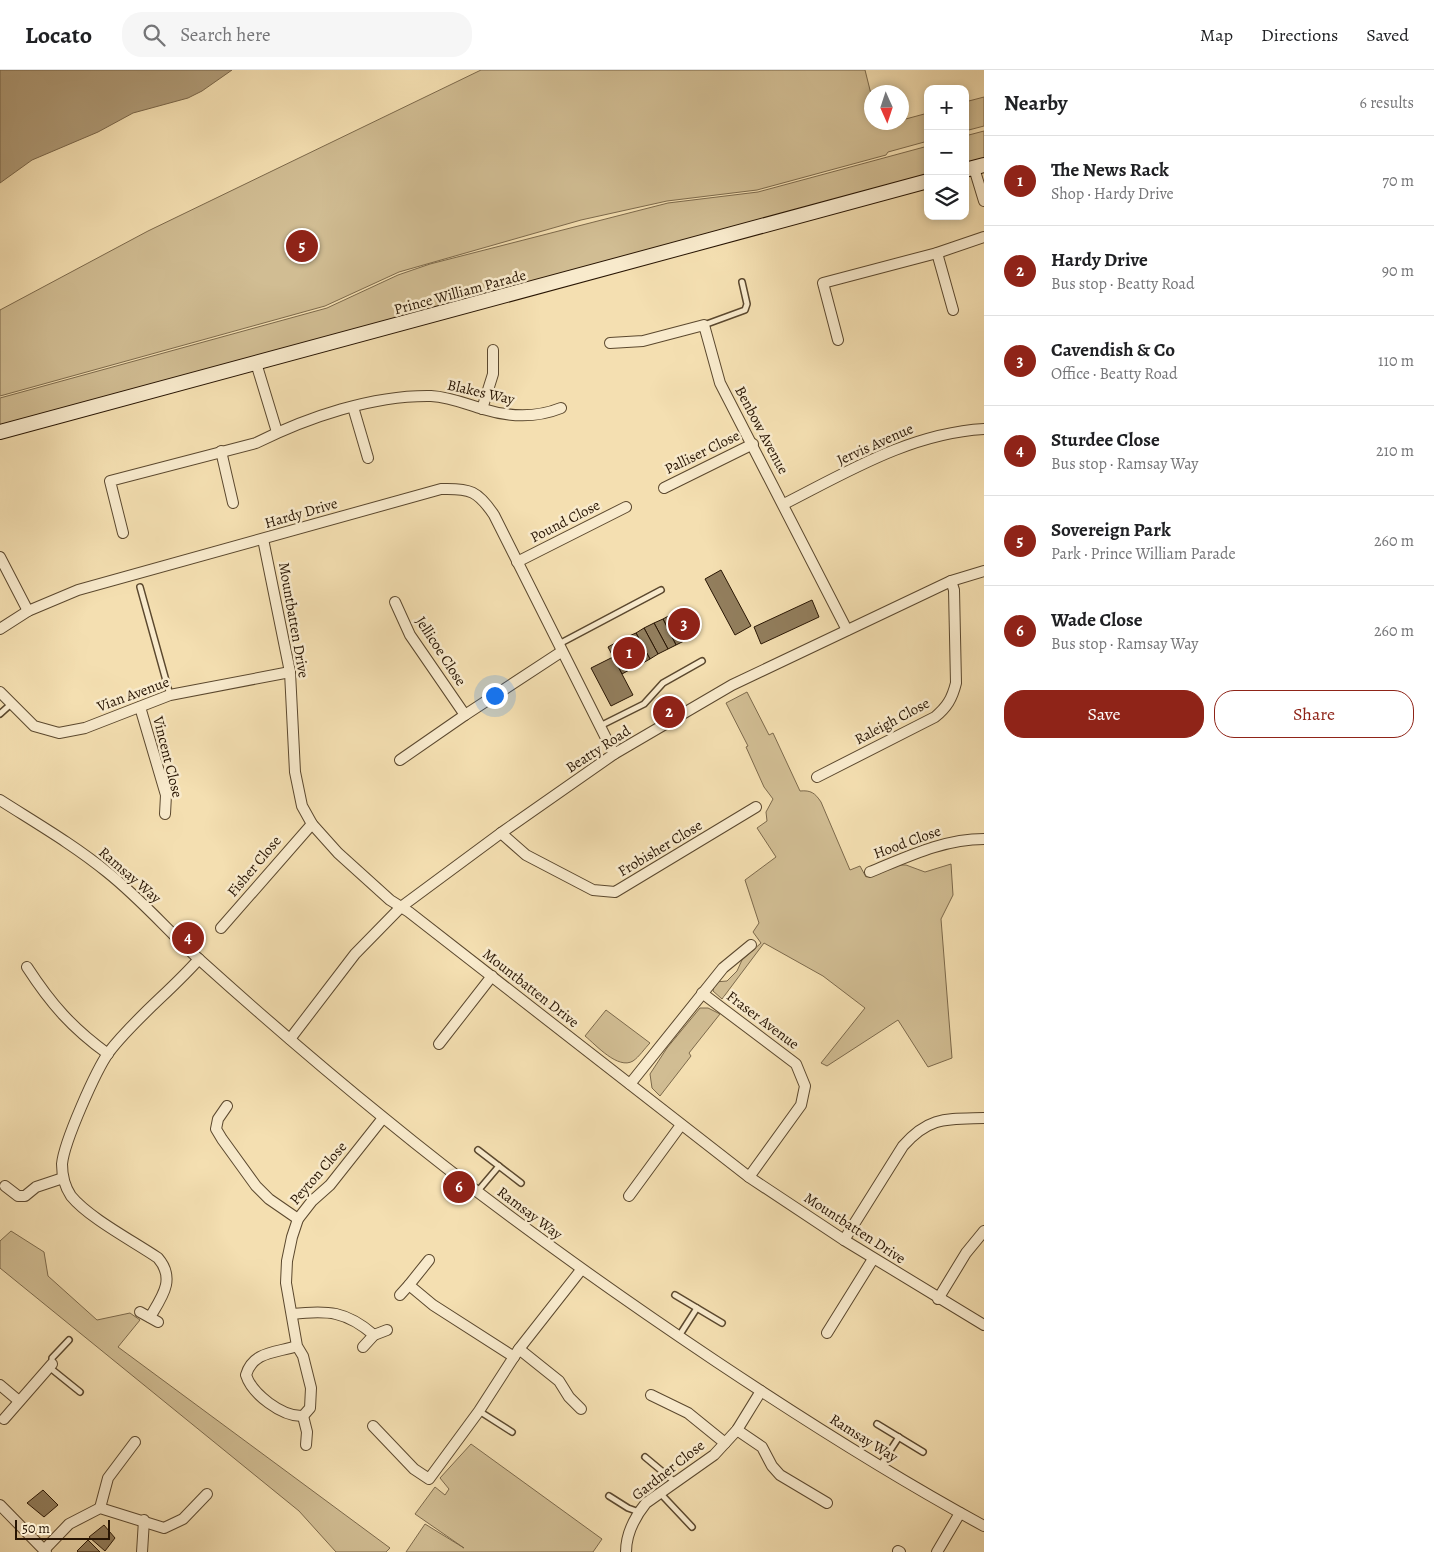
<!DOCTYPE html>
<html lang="en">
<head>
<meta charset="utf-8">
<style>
	body { margin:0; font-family:Alegreya,serif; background:#f6f6f6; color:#202124 }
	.controls { position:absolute; right:15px; top:15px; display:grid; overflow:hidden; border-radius:10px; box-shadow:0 2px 8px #0003 }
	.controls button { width:45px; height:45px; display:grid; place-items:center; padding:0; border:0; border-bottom:1px solid #e0e0e0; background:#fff; color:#202124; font:25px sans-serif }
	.compass { position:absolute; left:864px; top:15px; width:45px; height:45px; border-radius:50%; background:#fff; box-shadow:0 2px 8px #0003; rotate:177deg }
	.scale { position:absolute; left:15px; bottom:12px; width:95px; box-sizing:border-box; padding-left:5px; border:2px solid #281503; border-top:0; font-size:14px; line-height:18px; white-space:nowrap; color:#281503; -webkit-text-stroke:4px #f8eacc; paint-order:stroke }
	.you { position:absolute; left:494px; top:625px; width:18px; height:18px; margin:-12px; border:4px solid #fff; border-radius:50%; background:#1a73e8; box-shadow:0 0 0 8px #1a73e833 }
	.badge { display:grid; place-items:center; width:32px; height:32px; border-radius:50%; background:#8f2418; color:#fff; font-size:16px; font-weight:700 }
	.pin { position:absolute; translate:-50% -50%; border:2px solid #fff; box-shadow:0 1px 5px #0006 }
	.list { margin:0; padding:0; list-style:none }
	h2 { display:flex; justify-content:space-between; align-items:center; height:65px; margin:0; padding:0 20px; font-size:21px }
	h2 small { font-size:16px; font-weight:400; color:#757577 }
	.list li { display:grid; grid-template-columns:32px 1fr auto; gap:15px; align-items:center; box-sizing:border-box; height:90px; padding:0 20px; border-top:1px solid #e0e0e0 }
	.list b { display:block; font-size:19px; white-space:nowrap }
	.list p { margin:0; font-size:16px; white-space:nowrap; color:#757577 }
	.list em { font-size:16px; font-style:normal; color:#757577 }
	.actions { display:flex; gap:10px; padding:15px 20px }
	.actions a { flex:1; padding:11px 0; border:1px solid #8f2418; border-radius:20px; text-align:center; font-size:18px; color:#8f2418 }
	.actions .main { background:#8f2418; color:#fff }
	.icon { flex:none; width:28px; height:28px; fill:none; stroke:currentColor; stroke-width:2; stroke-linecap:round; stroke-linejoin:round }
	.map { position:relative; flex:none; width:984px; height:1482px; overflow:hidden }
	header { display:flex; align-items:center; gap:30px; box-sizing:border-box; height:70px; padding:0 25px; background:#fff; border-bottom:1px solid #e0e0e0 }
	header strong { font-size:24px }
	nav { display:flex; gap:28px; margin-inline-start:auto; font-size:18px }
	.search { width:350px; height:45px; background:#f6f6f6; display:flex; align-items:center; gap:12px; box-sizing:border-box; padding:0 18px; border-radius:20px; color:#757577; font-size:19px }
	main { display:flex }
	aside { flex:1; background:#fff }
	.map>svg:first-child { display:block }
	.green { fill:#d1bd93; stroke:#7c694b }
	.water { fill:#af9a76; stroke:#796548 }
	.building { fill:#927e5d; stroke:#281503 }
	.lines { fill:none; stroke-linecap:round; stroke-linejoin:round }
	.lane-casing { stroke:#5b482e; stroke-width:8 }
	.street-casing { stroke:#5b482e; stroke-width:12 }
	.secondary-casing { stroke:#281503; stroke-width:16 }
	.lane { stroke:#f8eacc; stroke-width:5 }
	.street { stroke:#f8eacc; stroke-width:10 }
	.secondary { stroke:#f8eacc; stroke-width:14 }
	.labels { text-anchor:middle; stroke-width:5; stroke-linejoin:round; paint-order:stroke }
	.street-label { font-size:15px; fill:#281503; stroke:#f8eacc }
</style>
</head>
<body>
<header>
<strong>Locato</strong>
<div class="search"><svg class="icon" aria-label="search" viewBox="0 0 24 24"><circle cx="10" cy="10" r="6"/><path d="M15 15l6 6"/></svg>Search here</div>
<nav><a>Map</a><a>Directions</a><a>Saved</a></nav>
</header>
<main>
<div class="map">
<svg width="984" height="1482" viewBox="0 0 984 1482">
	<rect width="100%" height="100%" fill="#f4dfb1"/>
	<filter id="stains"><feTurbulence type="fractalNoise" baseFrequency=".004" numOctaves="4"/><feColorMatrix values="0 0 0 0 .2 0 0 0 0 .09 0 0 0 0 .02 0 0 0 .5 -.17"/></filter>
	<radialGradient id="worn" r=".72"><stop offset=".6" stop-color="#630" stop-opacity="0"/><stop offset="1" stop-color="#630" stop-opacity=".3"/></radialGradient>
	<g class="green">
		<path d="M481,0H865L871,24L872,52L879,53L880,56L902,52V50L928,43V71L888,82L886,85L757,120L667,131L581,150L399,202L325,236L0,326V240L148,161Z"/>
		<path d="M984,27V56L965,61V32Z"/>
		<path d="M984,61V89L965,94V66Z"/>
		<path d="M928,76V104L0,356V328L327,238L398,205L430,194L668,133L758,122Z"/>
		<path d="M747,622L769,665L773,663L800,721C811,720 815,723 821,732L850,800L860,796L866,807L895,795H906L925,802L951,794L953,825L941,849L952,988L928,997L898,950L827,996L821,993L865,938L823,906L764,873L722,929L713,921L715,912L727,911L737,901L742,890L761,873L753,862L759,853L745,810L776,787L757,758L767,751L766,742L773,729L764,717L746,677L748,676L726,633Z"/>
		<path d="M700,938H708L720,944L689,983L691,986L660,1026L652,1018L650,1004L667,978Z"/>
		<path d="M606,940L650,973C645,978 639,987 633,991C618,1000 596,975 585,966Z"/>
		<path d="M11,1161L44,1182L48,1206L97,1250L130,1243L140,1250L118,1277L390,1478L386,1482H336L299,1441L0,1198V1171Z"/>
		<path d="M471,1374L602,1469L593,1482H406L425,1454L464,1478L415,1444L435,1417L445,1425L449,1419L440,1408Z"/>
	</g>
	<path class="water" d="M0,0H232L202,21L188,28L133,43L98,62L32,90L0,113Z"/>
	<g class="building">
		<path d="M721,500L751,556L735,565L705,509Z"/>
		<path d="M812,530L819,547L761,574L754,557Z"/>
		<path d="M681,539L696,565L686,570L672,544Z"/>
		<path d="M672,544L686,570L676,575L663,549Z"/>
		<path d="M663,549L676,575L668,579L654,553Z"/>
		<path d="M654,553L668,579L658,584L644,558Z"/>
		<path d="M644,558L658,584L650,589L636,563Z"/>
		<path d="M636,563L650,589L641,594L627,567Z"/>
		<path d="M627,567L641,594L631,599L617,572Z"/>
		<path d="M617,572L631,599L622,604L608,577Z"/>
		<path d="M613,587L633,625L611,636L591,598Z"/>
		<path d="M43,1420L58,1435L44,1447L27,1433Z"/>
		<path d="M104,1455L115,1468L105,1481L89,1467Z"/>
		<path d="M88,1470L100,1482H78L77,1481Z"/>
	</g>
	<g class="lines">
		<defs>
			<g id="lane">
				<path d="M704,255L745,240L747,234L742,212"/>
				<path d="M140,517L170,625"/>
				<path d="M559,574L661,520"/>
				<path d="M0,644L11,634"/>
				<path d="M600,656L644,634L663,613L702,591"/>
				<path d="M478,1080L521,1113"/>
				<path d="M477,1122L499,1096"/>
				<path d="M675,1225L722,1253"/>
				<path d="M679,1266L697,1238"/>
				<path d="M52,1294V1288L69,1270"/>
				<path d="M49,1297L80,1322"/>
				<path d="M479,1341L512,1362"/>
				<path d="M877,1354L923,1382"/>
				<path d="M645,1387L675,1412"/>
				<path d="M880,1396L899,1367"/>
				<path d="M660,1423L692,1457"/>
				<path d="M609,1426L628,1438L639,1442"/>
			</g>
			<g id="street">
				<path d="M974,98L984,131"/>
				<path d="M937,183L953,240"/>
				<path d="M838,270L823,213L937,183L984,167"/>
				<path d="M610,273L643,271L704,255L720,313L847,560"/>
				<path d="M256,293L277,362"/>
				<path d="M353,337L368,388"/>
				<path d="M482,339L493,304V280"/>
				<path d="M221,381L233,433"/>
				<path d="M664,418L753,374"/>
				<path d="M784,434C847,402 911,363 984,359"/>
				<path d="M123,463L110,411L256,373C308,347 373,325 431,326C450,327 466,334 483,339C509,347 536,348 561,338"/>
				<path d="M263,469L290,602L295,702L302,736L312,754L338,783L390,830L409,842L749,1107L844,1170L984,1255"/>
				<path d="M0,487L28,541"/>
				<path d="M517,492L626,437"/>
				<path d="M395,532L410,565L465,645"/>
				<path d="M0,559L28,541L78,520L441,419C470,418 478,421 494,445L614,684"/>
				<path d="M0,622L34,656L59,663L85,658L170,625L290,602"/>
				<path d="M140,637L166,725L165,744"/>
				<path d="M400,690L465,645L561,582"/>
				<path d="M817,707L935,647C947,637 952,629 956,613L954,520L951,511"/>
				<path d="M0,730C36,753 74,775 107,802C141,829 169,862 201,891C261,945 321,997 384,1048C490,1135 602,1215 717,1292C804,1350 892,1406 984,1456"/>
				<path d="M501,763L526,785L593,820L615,822L756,737"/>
				<path d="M870,802C907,787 943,769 984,769"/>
				<path d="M221,858L312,754"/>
				<path d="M27,897C51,934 72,958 108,984"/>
				<path d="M702,923L796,994L805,1016L801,1035L749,1107"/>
				<path d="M290,969L355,884L401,837L501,763L614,684L732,615L951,511L984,501"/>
				<path d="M439,974L492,906"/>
				<path d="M630,1014L723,898L751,875"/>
				<path d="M227,1036L218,1049L216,1059L222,1069L256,1116L269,1129L298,1149"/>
				<path d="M5,1116L18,1126H25L36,1117L63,1108"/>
				<path d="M629,1126L681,1055"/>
				<path d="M844,1170L903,1076C929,1046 947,1049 984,1048"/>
				<path d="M429,1190L409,1215L433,1235L514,1287"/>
				<path d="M400,1225L409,1215"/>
				<path d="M938,1229L966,1183L984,1161"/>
				<path d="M140,1242L158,1252"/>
				<path d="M292,1244C328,1240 346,1241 374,1265"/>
				<path d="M150,1247C162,1227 176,1209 158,1188C133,1171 89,1148 71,1126C65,1117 62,1104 62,1094C64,1072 96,1000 109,982C135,948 171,921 199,889"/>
				<path d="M827,1263L873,1189"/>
				<path d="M297,1276C276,1283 253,1281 246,1305C252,1324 282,1347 303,1346L310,1338L311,1318L303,1286L297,1276L286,1213L287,1191L292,1167L298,1149L312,1131L330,1115L383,1048"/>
				<path d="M363,1277L374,1265L387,1260"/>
				<path d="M519,1279L559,1311L569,1327L581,1339"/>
				<path d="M0,1315L19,1331"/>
				<path d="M651,1325L688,1343L725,1373"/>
				<path d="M303,1346L307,1362L306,1375"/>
				<path d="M4,1349L52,1294"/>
				<path d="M373,1356L414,1399L429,1409L479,1341L519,1279L581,1200"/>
				<path d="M737,1360L762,1377L772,1396L780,1405L827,1433"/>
				<path d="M0,1435L46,1482"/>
				<path d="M100,1438L108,1408L135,1372"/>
				<path d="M44,1480L69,1454L100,1438L164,1458L183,1449L207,1424"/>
				<path d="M898,1481L900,1482"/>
				<path d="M142,1482L144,1450"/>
				<path d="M626,1482C626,1463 634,1448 646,1433L714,1385L737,1360L761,1321"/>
				<path d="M937,1482L960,1443"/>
			</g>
			<g id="secondary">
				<path d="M965,100L984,95"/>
				<path d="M0,362L928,111"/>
			</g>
		</defs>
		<use href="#lane" class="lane-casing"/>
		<use href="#street" class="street-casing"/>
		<use href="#secondary" class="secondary-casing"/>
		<use href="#lane" class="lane"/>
		<use href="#street" class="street"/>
		<use href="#secondary" class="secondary"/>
	</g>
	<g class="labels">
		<g class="street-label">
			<text transform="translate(460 222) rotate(-15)" y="5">Prince William Parade</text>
			<text transform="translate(481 322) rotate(13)" y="5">Blakes Way</text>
			<text transform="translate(762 360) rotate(62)" y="5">Benbow Avenue</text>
			<text transform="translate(875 374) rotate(-24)" y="5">Jervis Avenue</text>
			<text transform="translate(702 382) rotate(-26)" y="5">Palliser Close</text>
			<text transform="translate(301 443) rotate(-16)" y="5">Hardy Drive</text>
			<text transform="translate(565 451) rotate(-27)" y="5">Pound Close</text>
			<text transform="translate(294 550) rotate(80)" y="5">Mountbatten Drive</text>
			<text transform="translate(441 581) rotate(57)" y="5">Jellicoe Close</text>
			<text transform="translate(133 624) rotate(-20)" y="5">Vian Avenue</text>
			<text transform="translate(892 651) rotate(-28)" y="5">Raleigh Close</text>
			<text transform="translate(598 679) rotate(-33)" y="5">Beatty Road</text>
			<text transform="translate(168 687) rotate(76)" y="5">Vincent Close</text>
			<text transform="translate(907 772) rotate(-20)" y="5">Hood Close</text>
			<text transform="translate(660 778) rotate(-31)" y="5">Frobisher Close</text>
			<text transform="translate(254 796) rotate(-50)" y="5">Fisher Close</text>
			<text transform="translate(130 805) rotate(41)" y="5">Ramsay Way</text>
			<text transform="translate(531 918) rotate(38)" y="5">Mountbatten Drive</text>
			<text transform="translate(763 950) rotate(37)" y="5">Fraser Avenue</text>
			<text transform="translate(318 1103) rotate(-49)" y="5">Peyton Close</text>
			<text transform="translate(530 1143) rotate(37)" y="5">Ramsay Way</text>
			<text transform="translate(855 1158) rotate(33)" y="5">Mountbatten Drive</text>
			<text transform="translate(864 1368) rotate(32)" y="5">Ramsay Way</text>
			<text transform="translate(668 1400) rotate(-38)" y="5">Gardner Close</text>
		</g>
	</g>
	<rect width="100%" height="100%" filter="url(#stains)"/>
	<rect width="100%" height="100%" fill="url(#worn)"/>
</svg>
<div class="controls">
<button>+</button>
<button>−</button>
<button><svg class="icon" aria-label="layers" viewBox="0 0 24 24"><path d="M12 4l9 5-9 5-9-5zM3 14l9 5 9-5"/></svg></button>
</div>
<svg class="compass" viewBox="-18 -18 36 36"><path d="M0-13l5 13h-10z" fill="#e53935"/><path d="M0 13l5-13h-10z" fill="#757577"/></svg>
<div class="scale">50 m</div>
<div class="you"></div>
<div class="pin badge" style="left:629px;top:583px">1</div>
<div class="pin badge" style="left:669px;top:642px">2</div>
<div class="pin badge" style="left:684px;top:554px">3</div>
<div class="pin badge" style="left:188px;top:868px">4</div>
<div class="pin badge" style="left:302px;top:176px">5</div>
<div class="pin badge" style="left:459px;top:1117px">6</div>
</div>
<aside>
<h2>Nearby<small>6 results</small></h2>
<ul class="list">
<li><span class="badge">1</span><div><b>The News Rack</b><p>Shop · Hardy Drive</p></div><em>70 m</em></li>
<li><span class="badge">2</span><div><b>Hardy Drive</b><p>Bus stop · Beatty Road</p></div><em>90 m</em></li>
<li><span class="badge">3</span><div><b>Cavendish &amp; Co</b><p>Office · Beatty Road</p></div><em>110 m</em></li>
<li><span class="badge">4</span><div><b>Sturdee Close</b><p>Bus stop · Ramsay Way</p></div><em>210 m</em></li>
<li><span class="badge">5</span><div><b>Sovereign Park</b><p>Park · Prince William Parade</p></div><em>260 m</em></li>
<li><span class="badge">6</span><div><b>Wade Close</b><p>Bus stop · Ramsay Way</p></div><em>260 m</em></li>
</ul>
<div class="actions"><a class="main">Save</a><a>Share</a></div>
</aside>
</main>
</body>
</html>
